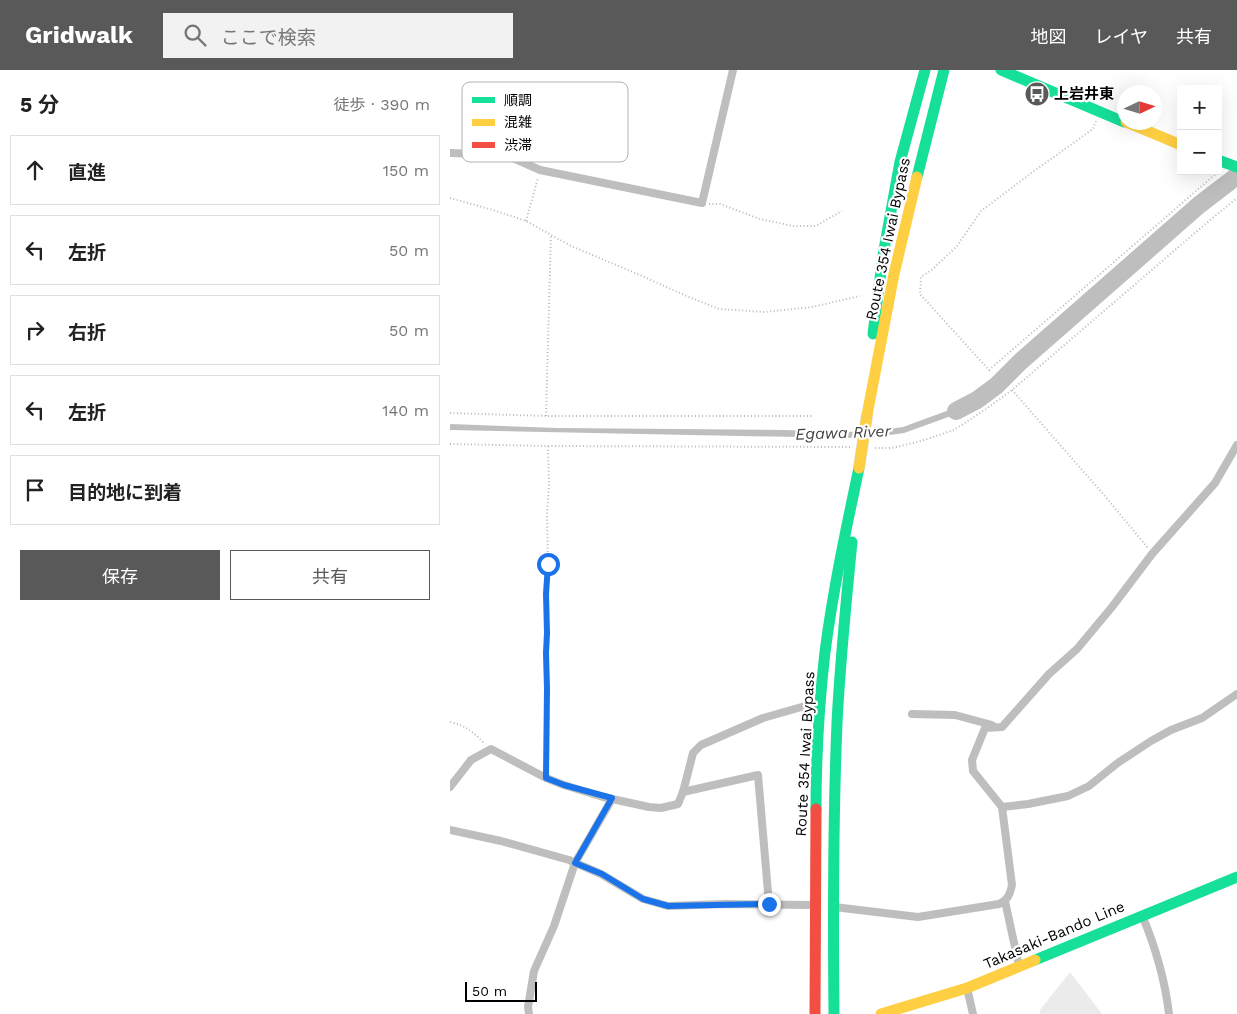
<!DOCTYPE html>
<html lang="ja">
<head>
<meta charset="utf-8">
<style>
	body { margin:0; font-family:"Work Sans","Noto Sans JP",sans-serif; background:#f2f2f2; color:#222 }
	.controls { position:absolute; right:15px; top:15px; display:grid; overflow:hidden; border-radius:0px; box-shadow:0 5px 20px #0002 }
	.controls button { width:45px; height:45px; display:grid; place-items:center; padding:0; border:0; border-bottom:1px solid #e0e0e0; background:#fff; color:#222; font:25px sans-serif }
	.compass { position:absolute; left:667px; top:15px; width:45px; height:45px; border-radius:50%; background:#fff; box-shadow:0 5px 20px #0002; rotate:86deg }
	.scale { position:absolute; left:15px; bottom:12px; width:72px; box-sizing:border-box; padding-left:5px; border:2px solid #000; border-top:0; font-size:14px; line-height:18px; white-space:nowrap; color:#000; -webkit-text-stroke:4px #fff; paint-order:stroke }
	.stop { position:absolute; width:15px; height:15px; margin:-11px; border:4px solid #1a73e8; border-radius:50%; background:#fff }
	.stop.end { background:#1a73e8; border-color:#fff; box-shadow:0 1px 5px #0008 }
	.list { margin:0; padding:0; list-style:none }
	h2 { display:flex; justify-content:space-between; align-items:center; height:65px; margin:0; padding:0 20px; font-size:21px }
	h2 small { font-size:16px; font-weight:400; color:#767676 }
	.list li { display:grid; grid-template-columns:32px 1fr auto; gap:15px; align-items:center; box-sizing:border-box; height:70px; margin:0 10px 10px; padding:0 10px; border:1px solid #e0e0e0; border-radius:0px }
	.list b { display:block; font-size:19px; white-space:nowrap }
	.list em { font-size:16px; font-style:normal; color:#767676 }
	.actions { display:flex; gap:10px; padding:15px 20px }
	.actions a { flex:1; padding:11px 0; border:1px solid #595959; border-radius:0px; text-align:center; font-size:18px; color:#595959 }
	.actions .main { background:#595959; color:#fff }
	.icon { flex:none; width:28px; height:28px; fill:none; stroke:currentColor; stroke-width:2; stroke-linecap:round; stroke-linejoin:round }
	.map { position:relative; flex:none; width:787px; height:944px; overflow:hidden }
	header { display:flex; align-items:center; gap:30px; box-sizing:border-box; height:70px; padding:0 25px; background:#595959; color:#fff }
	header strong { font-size:24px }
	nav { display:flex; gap:28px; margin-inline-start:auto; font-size:18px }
	.search { width:350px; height:45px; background:#f2f2f2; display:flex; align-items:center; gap:12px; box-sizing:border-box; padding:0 18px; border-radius:0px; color:#767676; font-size:19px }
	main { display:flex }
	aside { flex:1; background:#fff }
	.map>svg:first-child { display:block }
	.green { fill:#ebebeb }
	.water { fill:#bebebe }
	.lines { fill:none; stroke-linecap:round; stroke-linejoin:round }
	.river { stroke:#bebebe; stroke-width:18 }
	.path { stroke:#b9b9b9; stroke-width:2; stroke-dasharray:1 2.5; stroke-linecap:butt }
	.street { stroke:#bebebe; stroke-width:8 }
	.fast { stroke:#16e098; stroke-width:11 }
	.slow { stroke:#ffcf43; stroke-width:11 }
	.jam { stroke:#f24e42; stroke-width:11 }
	.slow-bridge-casing { stroke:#dbdbdb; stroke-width:12; stroke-linecap:butt }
	.slow-bridge { stroke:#ffcf43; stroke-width:11 }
	.route { stroke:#1a73e8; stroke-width:6 }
	.labels { text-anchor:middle; stroke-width:4.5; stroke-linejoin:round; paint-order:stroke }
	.poi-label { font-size:15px; font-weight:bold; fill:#000; stroke:#fff; text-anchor:start }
	.street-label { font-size:15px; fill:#000; stroke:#fff }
	.water-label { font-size:16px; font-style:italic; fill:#434343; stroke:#fff }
	.key { fill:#fff; stroke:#b2b2b2; stroke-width:1 }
	.key-label { font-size:14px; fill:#000 }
</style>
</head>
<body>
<header>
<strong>Gridwalk</strong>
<div class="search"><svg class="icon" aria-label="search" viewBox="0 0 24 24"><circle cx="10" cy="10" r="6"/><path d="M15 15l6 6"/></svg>ここで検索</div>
<nav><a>地図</a><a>レイヤ</a><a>共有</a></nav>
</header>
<main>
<aside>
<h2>5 分<small>徒歩 · 390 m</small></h2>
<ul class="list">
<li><svg class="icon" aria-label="ahead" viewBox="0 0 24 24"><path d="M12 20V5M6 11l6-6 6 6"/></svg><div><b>直進</b></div><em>150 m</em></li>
<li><svg class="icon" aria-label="left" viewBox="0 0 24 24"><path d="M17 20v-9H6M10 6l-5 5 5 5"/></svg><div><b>左折</b></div><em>50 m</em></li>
<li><svg class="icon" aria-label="right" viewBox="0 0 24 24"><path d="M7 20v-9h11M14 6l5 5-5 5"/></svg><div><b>右折</b></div><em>50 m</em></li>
<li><svg class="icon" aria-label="left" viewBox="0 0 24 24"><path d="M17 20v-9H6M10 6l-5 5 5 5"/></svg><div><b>左折</b></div><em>140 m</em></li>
<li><svg class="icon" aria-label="arrive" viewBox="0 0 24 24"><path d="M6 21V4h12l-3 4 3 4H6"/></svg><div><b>目的地に到着</b></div></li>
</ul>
<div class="actions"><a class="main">保存</a><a>共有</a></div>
</aside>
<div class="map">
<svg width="787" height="944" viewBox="0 0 787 944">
	<rect width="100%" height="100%" fill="#fff"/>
	<path class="green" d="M620,902L652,944H590V940Z"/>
	<path class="water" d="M526,327L528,333L504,345L454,363L425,367L394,368L0,360V354L107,358L333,360L394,362L425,361L453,357L502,339Z"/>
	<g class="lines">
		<path class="river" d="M506,341L527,330L546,316L570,292L749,135L787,106"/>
		<g class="path">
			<path d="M646,51L643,59L584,101L531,141L507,176L483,199L471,207L470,224L539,300L768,102"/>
			<path d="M0,128L43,140L76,151L121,176L183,202L239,227L269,239L315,242L362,237L410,226"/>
			<path d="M259,134H270L310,149L343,156H366L392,141"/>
			<path d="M76,151L88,108"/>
			<path d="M562,320L654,425L698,478"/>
			<path d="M0,343L96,346H363"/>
			<path d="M96,346L101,164"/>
			<path d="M0,374L98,376L400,377"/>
			<path d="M425,378H442L471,371L504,360L536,339L562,320L753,156L787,128"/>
			<path d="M0,652C16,655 24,663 35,674"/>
			<path d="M96,699V583L97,563L96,524L98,494L97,445L99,415L98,376"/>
		</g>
		<g class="street">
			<path d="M0,83L56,85L90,100L252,133L283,0"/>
			<path d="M462,644L505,645L542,655"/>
			<path d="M0,717L21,690L41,679L96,708L114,715L153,727L199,737L211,738L228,734L233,722L243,683L251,675L313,648L355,636"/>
			<path d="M233,722L308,705L319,834"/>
			<path d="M552,737L578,734L618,726L639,716L669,692L701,671L721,660L752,648L787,624"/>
			<path d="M0,760L51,771L119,790L151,804L193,829L218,836L274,834L365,835"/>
			<path d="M555,831L569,896"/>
			<path d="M384,837L468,847L549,834C558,830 560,824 562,815L552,737L523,701L522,690L535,658L552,657L599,604L627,579L662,537L702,484L765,413L787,375"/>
			<path d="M692,845C705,876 715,910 719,944"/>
			<path d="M517,918L523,944"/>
			<path d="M79,944L78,937L84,901L104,856L125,793L162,729"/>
		</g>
		<g class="fast">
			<path d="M551,0L674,52"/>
			<path d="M768,90L787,97"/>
			<path d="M467,107L494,0"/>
			<path d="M423,264L433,185L450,92L475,0"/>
			<path d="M366,739C366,687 369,634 375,582C383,520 396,459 409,398"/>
			<path d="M585,890L787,807"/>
			<path d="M384,944C383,847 383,750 387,653C390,592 396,532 402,472"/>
		</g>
		<g class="slow">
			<path d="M676,52L731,75"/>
			<path d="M417,345L444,204L467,107"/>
			<path d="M431,944L517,918L585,890"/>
		</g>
		<path class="jam" d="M365,944L366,739"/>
		<defs>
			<path id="slow-bridge" d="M409,398L417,345"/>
		</defs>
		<use href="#slow-bridge" class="slow-bridge-casing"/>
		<use href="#slow-bridge" class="slow-bridge"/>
	</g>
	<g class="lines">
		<path class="route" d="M98,494L96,524L97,563L96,583L97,619L96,708L114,715L162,728L125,793L152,804L193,829L218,836L319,834"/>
	</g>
	<defs>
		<symbol id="bus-disc" viewBox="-11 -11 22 22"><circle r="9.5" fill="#595959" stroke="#fff"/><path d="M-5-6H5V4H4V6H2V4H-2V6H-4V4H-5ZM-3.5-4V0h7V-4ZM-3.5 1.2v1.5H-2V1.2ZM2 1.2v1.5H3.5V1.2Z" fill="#fff"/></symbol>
	</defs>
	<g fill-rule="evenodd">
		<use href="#bus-disc" x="573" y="10" width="28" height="28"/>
	</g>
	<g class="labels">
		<g class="poi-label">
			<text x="604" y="29">上岩井東</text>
		</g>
		<g class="street-label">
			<text transform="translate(438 169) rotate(-78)" y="5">Route 354 Iwai Bypass</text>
			<text transform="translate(355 684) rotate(-87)" y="5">Route 354 Iwai Bypass</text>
			<text transform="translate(604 865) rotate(-23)" y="5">Takasaki-Bando Line</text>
		</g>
		<g class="water-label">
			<text transform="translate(393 362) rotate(-2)" y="6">Egawa River</text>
		</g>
	</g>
	<rect x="12" y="12" width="166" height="80" rx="8" class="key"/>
	<rect x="22" y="27" width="23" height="6" fill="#16e098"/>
	<rect x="22" y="49" width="23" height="7" fill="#ffcf43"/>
	<rect x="22" y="72" width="23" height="6" fill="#f24e42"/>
	<g class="key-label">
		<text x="54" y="35">順調</text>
		<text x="54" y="57">混雑</text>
		<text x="54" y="80">渋滞</text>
	</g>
</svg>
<div class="controls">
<button>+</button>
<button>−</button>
</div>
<svg class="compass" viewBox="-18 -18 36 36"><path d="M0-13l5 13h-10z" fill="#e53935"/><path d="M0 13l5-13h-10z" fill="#767676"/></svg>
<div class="scale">50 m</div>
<div class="stop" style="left:98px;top:494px"></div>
<div class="stop end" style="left:319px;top:834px"></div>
</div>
</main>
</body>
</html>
